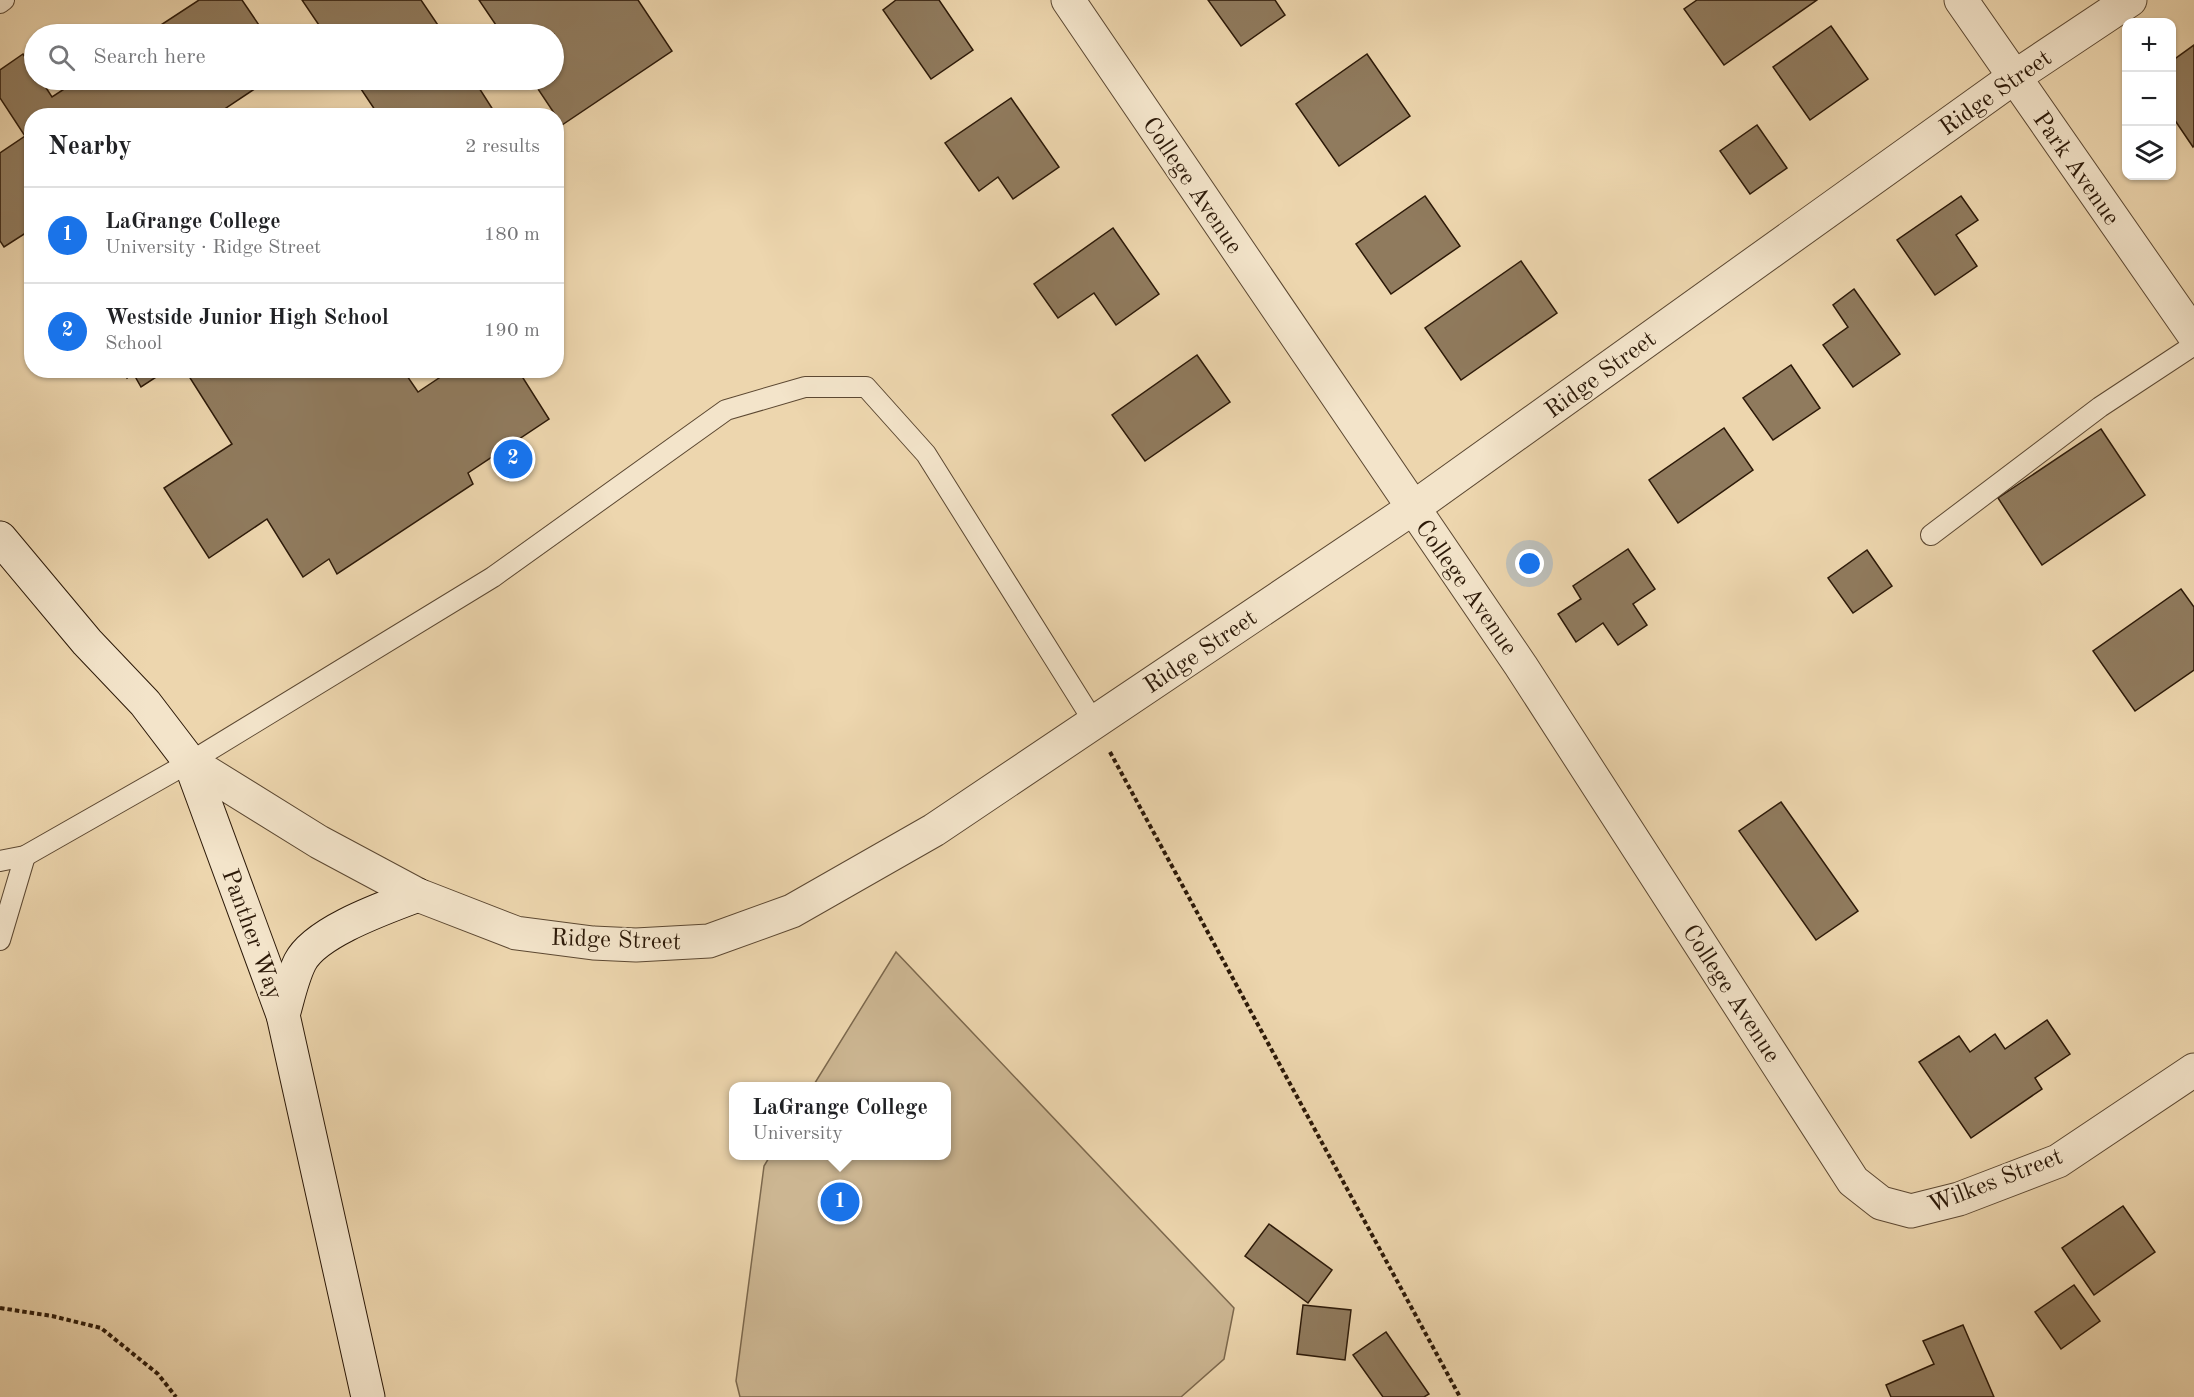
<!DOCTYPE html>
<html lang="en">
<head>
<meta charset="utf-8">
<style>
	body { margin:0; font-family:"Old Standard TT",serif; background:#f6f6f6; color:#202124 }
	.controls { position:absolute; right:18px; top:18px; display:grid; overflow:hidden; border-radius:12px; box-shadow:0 2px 4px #0004 }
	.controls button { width:54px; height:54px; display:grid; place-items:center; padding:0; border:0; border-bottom:2px solid #e0e0e0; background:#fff; color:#202124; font:30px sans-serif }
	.you { position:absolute; left:1530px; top:564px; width:21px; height:21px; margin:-15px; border:4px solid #fff; border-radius:50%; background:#1a73e8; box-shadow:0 0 0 9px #1a73e833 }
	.badge { display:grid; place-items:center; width:39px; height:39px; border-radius:50%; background:#1a73e8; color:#fff; font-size:20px; font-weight:700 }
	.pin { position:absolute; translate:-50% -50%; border:3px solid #fff; box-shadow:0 2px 6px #0006 }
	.popup { position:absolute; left:729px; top:1082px; width:222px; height:78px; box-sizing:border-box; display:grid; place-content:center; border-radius:12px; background:#fff; filter:drop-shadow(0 2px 4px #0005); font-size:20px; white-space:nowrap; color:#757577 }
	.popup b { font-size:22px; color:#202124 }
	.popup::after { content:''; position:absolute; left:50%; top:100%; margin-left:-12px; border:12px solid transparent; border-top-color:#fff }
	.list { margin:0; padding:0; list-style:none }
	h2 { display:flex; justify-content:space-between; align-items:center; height:78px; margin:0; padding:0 24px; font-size:26px }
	h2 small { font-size:20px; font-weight:400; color:#757577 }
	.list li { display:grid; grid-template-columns:39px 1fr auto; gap:18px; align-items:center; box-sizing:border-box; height:96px; padding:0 24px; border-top:2px solid #e0e0e0 }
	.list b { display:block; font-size:22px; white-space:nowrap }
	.list p { margin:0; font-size:20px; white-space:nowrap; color:#757577 }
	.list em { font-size:20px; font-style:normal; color:#757577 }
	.icon { flex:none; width:33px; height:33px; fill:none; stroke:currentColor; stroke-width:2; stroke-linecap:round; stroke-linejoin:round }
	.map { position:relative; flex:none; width:2194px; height:1397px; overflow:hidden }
	.search { position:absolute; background:#fff; box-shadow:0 2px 4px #0004; left:24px; top:24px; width:540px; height:66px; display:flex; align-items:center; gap:15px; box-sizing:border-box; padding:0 21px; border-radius:33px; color:#757577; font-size:22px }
	.panel { position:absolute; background:#fff; box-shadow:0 2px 4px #0004; left:24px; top:108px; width:540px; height:270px; border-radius:24px }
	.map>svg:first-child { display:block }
	.green { fill:#ccb692; stroke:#7c684d; stroke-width:1.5 }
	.building { fill:#907b5e; stroke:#2c1908; stroke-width:1.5 }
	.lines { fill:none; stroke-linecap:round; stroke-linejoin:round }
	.lane-casing { stroke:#5c4832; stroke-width:22 }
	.street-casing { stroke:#5c4832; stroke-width:35 }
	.secondary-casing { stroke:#2c1908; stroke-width:35 }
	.path { stroke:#2c1908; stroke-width:4; stroke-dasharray:4.5 3; stroke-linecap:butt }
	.lane { stroke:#f3e4ca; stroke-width:20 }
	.street { stroke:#f3e4ca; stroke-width:33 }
	.secondary { stroke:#f3e4ca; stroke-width:33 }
	.labels { text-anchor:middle; stroke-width:4.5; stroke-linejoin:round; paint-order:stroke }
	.street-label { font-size:24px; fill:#2c1908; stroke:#f3e4ca }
</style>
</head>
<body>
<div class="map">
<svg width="2194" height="1397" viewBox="0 0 2194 1397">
	<rect width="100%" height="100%" fill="#edd6ae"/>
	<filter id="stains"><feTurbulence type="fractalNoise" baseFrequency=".00333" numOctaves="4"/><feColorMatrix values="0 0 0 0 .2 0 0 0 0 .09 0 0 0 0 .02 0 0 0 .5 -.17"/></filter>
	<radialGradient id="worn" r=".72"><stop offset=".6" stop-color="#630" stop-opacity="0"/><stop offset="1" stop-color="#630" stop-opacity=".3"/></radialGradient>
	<path class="green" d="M896,952L1234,1308L1224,1359L1181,1397H740L736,1381L764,1166L770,1156H946V1086H813Z"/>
	<g class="building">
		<path d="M199,0H242L265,34H147Z"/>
		<path d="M302,0H421L444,34H325Z"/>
		<path d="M479,0H638L672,51L562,125L532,80H554V34H502Z"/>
		<path d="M896,0H939L973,50L931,79L883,10Z"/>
		<path d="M1208,0H1275L1285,15L1241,46Z"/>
		<path d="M1697,0H1817L1724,65L1684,9Z"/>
		<path d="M1831,26L1868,79L1810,120L1773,67Z"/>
		<path d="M2194,45V146L2193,147L2172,116V61Z"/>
		<path d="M23,54L34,71V80H41L52,97L78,80H268L214,116H32V229L4,247L0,241V153L25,136L0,98V70Z"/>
		<path d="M1367,54L1410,116L1339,166L1296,104Z"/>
		<path d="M355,80H474L497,116H379Z"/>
		<path d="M1011,98L1059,167L1013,199L998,177L979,191L945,143Z"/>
		<path d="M1757,125L1787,168L1750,194L1720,151Z"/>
		<path d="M1425,196L1460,246L1391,294L1356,244Z"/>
		<path d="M1961,196L1978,220L1956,235L1977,266L1935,295L1897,240Z"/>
		<path d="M1113,228L1159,294L1116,325L1094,293L1058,318L1034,284Z"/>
		<path d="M1521,261L1557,313L1461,380L1425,328Z"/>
		<path d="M1854,289L1900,354L1853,387L1823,345L1848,327L1833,305Z"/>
		<path d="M1197,355L1230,402L1145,461L1112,415Z"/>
		<path d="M1791,365L1820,408L1773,440L1743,398Z"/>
		<path d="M122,370H167L141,387L133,373L127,378Z"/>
		<path d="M185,370H403L418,392L451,370H518L549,419L468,473L473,484L337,574L329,559L303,577L267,519L209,558L164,488L232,444Z"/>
		<path d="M1724,428L1753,470L1678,523L1649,480Z"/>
		<path d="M2101,429L2145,495L2042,565L1998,498Z"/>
		<path d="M1628,549L1655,589L1633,604L1647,625L1618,645L1603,623L1576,642L1558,614L1581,599L1573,586Z"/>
		<path d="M1867,550L1892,586L1853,613L1828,578Z"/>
		<path d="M2181,589L2194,607V670L2135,711L2093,651Z"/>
		<path d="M1781,802L1858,911L1816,940L1739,831Z"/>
		<path d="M2047,1020L2070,1054L2035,1078L2042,1089L1971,1138L1919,1062L1959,1036L1970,1052L1995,1034L2005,1049Z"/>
		<path d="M2123,1206L2155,1252L2094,1295L2062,1248Z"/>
		<path d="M1269,1224L1332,1270L1308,1303L1245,1256Z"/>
		<path d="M2074,1285L2100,1321L2061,1349L2035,1312Z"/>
		<path d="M1303,1305L1351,1310L1345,1360L1297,1354Z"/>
		<path d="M1963,1325L1994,1397H1891L1886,1385L1934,1364L1923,1341Z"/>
		<path d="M1386,1332L1429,1394L1424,1397H1383L1353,1355Z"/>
	</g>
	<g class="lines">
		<defs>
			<g id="lane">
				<path d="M0,3L4,0"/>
				<path d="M1931,535L2100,407L2194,345"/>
				<path d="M0,861L25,856L190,762L493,577L726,410L805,387H866L926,454L1094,722"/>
				<path d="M0,940L25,856"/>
			</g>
			<g id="street">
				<path d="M1068,0L1521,666L1853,1181L1881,1203L1911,1211L1959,1199L2058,1161L2194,1070"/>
				<path d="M1961,0L2194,335"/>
				<path d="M190,762L319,842L418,895L516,933L593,943L636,945L709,941L792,911L934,830L1413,508L2013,78L2130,0"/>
			</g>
			<g id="secondary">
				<path d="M0,538L87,642L145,703L190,762L283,1015L368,1397"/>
				<path d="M283,1015C288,998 292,978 300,962C316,931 387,907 418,895"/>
			</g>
		</defs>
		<use href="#lane" class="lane-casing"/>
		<use href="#street" class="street-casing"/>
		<use href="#secondary" class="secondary-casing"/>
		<g class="path">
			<path d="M1110,752L1460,1397"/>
			<path d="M0,1308L52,1316L101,1328L158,1374L176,1397"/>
		</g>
		<use href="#lane" class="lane"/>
		<use href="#street" class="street"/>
		<use href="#secondary" class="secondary"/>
	</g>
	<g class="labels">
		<g class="street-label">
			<text transform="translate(1995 92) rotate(-35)" y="8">Ridge Street</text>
			<text transform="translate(2077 168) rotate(55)" y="8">Park Avenue</text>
			<text transform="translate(1193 185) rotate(56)" y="8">College Avenue</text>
			<text transform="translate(1600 374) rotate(-36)" y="8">Ridge Street</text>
			<text transform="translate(1467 587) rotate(55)" y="8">College Avenue</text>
			<text transform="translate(1200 651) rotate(-34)" y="8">Ridge Street</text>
			<text transform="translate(253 934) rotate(70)" y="8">Panther Way</text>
			<text transform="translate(616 939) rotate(2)" y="8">Ridge Street</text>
			<text transform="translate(1732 993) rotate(57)" y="8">College Avenue</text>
			<text transform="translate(1995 1180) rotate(-21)" y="8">Wilkes Street</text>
		</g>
	</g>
	<rect width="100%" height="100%" filter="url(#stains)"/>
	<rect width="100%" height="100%" fill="url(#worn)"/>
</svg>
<div class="controls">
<button>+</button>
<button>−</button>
<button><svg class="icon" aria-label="layers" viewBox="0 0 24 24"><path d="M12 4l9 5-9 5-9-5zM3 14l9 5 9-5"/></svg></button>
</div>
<div class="you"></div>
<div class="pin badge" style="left:840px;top:1202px">1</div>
<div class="popup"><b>LaGrange College</b>University</div>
<div class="pin badge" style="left:513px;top:459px">2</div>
<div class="search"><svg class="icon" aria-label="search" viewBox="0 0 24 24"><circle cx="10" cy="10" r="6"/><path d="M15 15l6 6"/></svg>Search here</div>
<section class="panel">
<h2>Nearby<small>2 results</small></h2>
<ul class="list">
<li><span class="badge">1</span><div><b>LaGrange College</b><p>University · Ridge Street</p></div><em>180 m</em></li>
<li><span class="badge">2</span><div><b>Westside Junior High School</b><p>School</p></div><em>190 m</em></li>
</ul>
</section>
</div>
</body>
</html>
